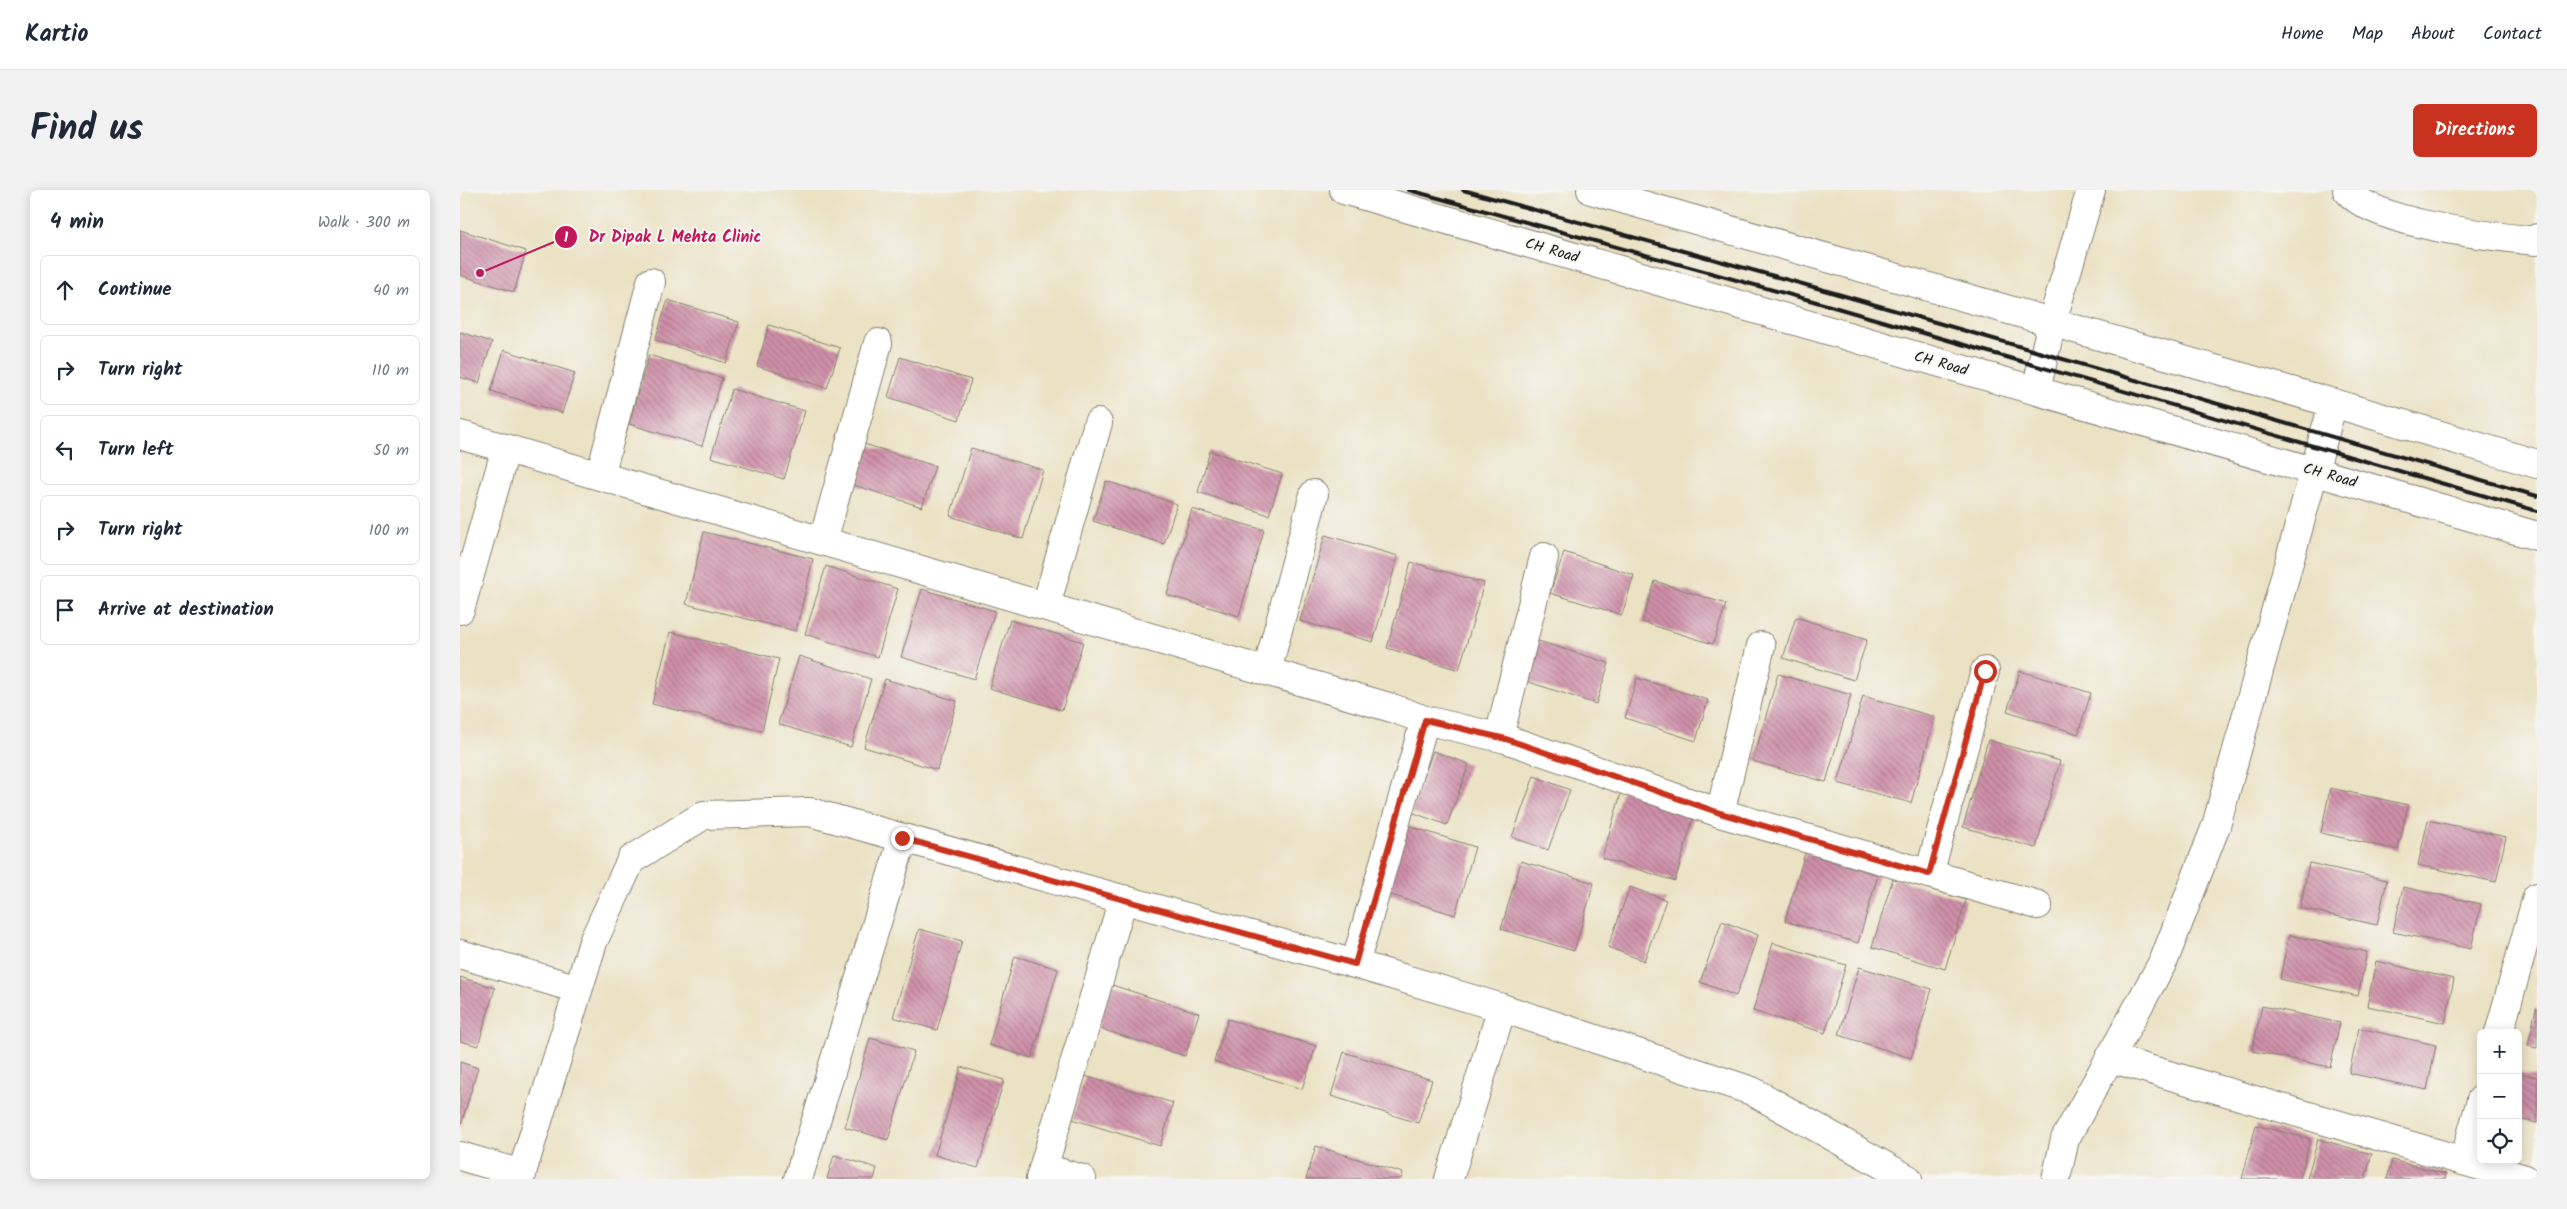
<!DOCTYPE html>
<html lang="en">
<head>
<meta charset="utf-8">
<style>
	body { margin:0; font-family:Kalam,sans-serif; background:#f2f2f3; color:#1f2937 }
	.controls { position:absolute; right:15px; bottom:15px; display:grid; overflow:hidden; border-radius:8px; box-shadow:0 2px 12px #0003 }
	.controls button { width:45px; height:45px; display:grid; place-items:center; padding:0; border:0; border-bottom:1px solid #e0e1e3; background:#fff; color:#1f2937; font:25px sans-serif }
	.stop { position:absolute; width:15px; height:15px; margin:-11px; border:4px solid #c8321e; border-radius:50%; background:#fff }
	.stop.end { background:#c8321e; border-color:#fff; box-shadow:0 1px 5px #0008 }
	.list { margin:0; padding:0; list-style:none }
	h2 { display:flex; justify-content:space-between; align-items:center; height:65px; margin:0; padding:0 20px; font-size:21px }
	h2 small { font-size:16px; font-weight:400; color:#747a83 }
	.list li { display:grid; grid-template-columns:32px 1fr auto; gap:15px; align-items:center; box-sizing:border-box; height:70px; margin:0 10px 10px; padding:0 10px; border:1px solid #e0e1e3; border-radius:8px }
	.list b { display:block; font-size:19px; white-space:nowrap }
	.list em { font-size:16px; font-style:normal; color:#747a83 }
	.icon { flex:none; width:28px; height:28px; fill:none; stroke:currentColor; stroke-width:2; stroke-linecap:round; stroke-linejoin:round }
	.map { position:relative; flex:none; width:2077px; height:989px; overflow:hidden; border-radius:8px }
	header { display:flex; align-items:center; gap:30px; box-sizing:border-box; height:70px; padding:0 25px; background:#fff; border-bottom:1px solid #e0e1e3 }
	header strong { font-size:24px }
	nav { display:flex; gap:28px; margin-inline-start:auto; font-size:18px }
	.intro { display:flex; align-items:center; justify-content:space-between; box-sizing:border-box; height:120px; padding:0 30px }
	h1 { margin:0; font-size:35px }
	.button { padding:12px 22px; border-radius:8px; background:#c8321e; color:#fff; font-size:18px; font-weight:700 }
	main { display:flex; gap:30px; padding:0 30px }
	aside { flex:1; background:#fff; border-radius:8px; box-shadow:0 2px 12px #0003 }
	.map>svg:first-child { display:block }
	.building { fill:url(#building-back-hatch) }
	.lines { fill:none; stroke-linecap:round; stroke-linejoin:round }
	.street-casing { stroke:#847f70; stroke-width:30 }
	.secondary-casing { stroke:#847f70; stroke-width:30 }
	.street { stroke:#fff; stroke-width:28 }
	.secondary { stroke:#fff; stroke-width:28 }
	.rail { stroke:#1c1c1c; stroke-width:4 }
	.route { stroke:#c8321e; stroke-width:6 }
	.labels { text-anchor:middle; stroke-width:4; stroke-linejoin:round; paint-order:stroke }
	.street-label { font-size:15px; fill:#1c1c1c; stroke:#f6f6f2 }
	.leader { fill:none; stroke:#c2185b; stroke-width:2 }
	.callout-dot { fill:#c2185b; stroke:#f6f6f2; stroke-width:2 }
	.mark-label { font-size:15px; text-anchor:middle; font-weight:bold; fill:#fff }
	.callout-label { font-size:16px; text-anchor:middle; font-weight:bold; fill:#c2185b; stroke:#f6f6f2; stroke-width:4; stroke-linejoin:round; paint-order:stroke }
</style>
</head>
<body>
<header>
<strong>Kartio</strong>
<nav><a>Home</a><a>Map</a><a>About</a><a>Contact</a></nav>
</header>
<div class="intro"><h1>Find us</h1><a class="button">Directions</a></div>
<main>
<aside>
<h2>4 min<small>Walk · 300 m</small></h2>
<ul class="list">
<li><svg class="icon" aria-label="ahead" viewBox="0 0 24 24"><path d="M12 20V5M6 11l6-6 6 6"/></svg><div><b>Continue</b></div><em>40 m</em></li>
<li><svg class="icon" aria-label="right" viewBox="0 0 24 24"><path d="M7 20v-9h11M14 6l5 5-5 5"/></svg><div><b>Turn right</b></div><em>110 m</em></li>
<li><svg class="icon" aria-label="left" viewBox="0 0 24 24"><path d="M17 20v-9H6M10 6l-5 5 5 5"/></svg><div><b>Turn left</b></div><em>50 m</em></li>
<li><svg class="icon" aria-label="right" viewBox="0 0 24 24"><path d="M7 20v-9h11M14 6l5 5-5 5"/></svg><div><b>Turn right</b></div><em>100 m</em></li>
<li><svg class="icon" aria-label="arrive" viewBox="0 0 24 24"><path d="M6 21V4h12l-3 4 3 4H6"/></svg><div><b>Arrive at destination</b></div></li>
</ul>
</aside>
<div class="map">
<svg width="2077" height="989" viewBox="0 0 2077 989">
	<defs>
		<pattern id="building-back-hatch" width="6" height="6" patternUnits="userSpaceOnUse" patternTransform="scale(1.25)"><rect width="6" height="6" fill="#cf90a9"/><path d="M-1 5l2 2M0 0l6 6M5-1l2 2" fill="none" stroke="#a77589"/></pattern>
	</defs>
	<rect width="100%" height="100%" fill="#f6f6f2"/>
	<filter id="ink" filterUnits="userSpaceOnUse"><feTurbulence type="fractalNoise" baseFrequency=".02" numOctaves="2"/><feDisplacementMap in="SourceGraphic" scale="10" xChannelSelector="R" yChannelSelector="G"/><feConvolveMatrix kernelMatrix="1 2 1 2 8 2 1 2 1" color-interpolation-filters="sRGB"/></filter>
	<filter id="wash" filterUnits="userSpaceOnUse"><feTurbulence type="fractalNoise" baseFrequency=".0096" numOctaves="4" result="noise"/><feDisplacementMap in="SourceGraphic" scale="20" xChannelSelector="R" yChannelSelector="G"/><feGaussianBlur stdDeviation="1.12" result="paint"/><feColorMatrix in="noise" values="0 0 0 0 0 0 0 0 0 0 0 0 0 0 0 0 0 1.4 0 .05"/><feComposite in="paint" operator="in"/></filter>
	<g filter="url(#wash)">
		<rect width="100%" height="100%" fill="#ebe2c4"/>
		<g id="blocks">
			<g class="building">
				<path d="M0,40L66,61L54,102L0,85Z"/>
				<path d="M208,110L279,132L266,173L195,150Z"/>
				<path d="M309,135L380,158L367,198L297,176Z"/>
				<path d="M0,142L32,152L19,193L0,187Z"/>
				<path d="M44,160L115,183L102,223L31,201Z"/>
				<path d="M189,165L262,188L242,256L169,234Z"/>
				<path d="M440,167L511,190L499,230L428,207Z"/>
				<path d="M272,199L345,221L324,289L251,267Z"/>
				<path d="M404,254L475,276L462,317L391,294Z"/>
				<path d="M511,258L583,280L563,349L490,326Z"/>
				<path d="M750,261L822,284L809,325L738,302Z"/>
				<path d="M646,291L717,314L704,354L633,331Z"/>
				<path d="M732,319L804,340L779,426L707,405Z"/>
				<path d="M244,342L353,369L336,441L226,414Z"/>
				<path d="M865,345L938,366L913,452L840,431Z"/>
				<path d="M1104,362L1174,385L1162,425L1090,403Z"/>
				<path d="M951,372L1024,393L999,480L927,458Z"/>
				<path d="M366,376L438,399L418,467L345,444Z"/>
				<path d="M1195,391L1266,414L1253,454L1182,432Z"/>
				<path d="M462,399L535,421L514,489L441,467Z"/>
				<path d="M1336,427L1407,450L1394,490L1323,468Z"/>
				<path d="M550,430L623,452L602,520L529,498Z"/>
				<path d="M210,442L319,469L302,541L192,514Z"/>
				<path d="M1078,451L1149,473L1136,514L1066,491Z"/>
				<path d="M339,466L411,489L391,557L318,534Z"/>
				<path d="M1560,481L1631,503L1618,544L1547,521Z"/>
				<path d="M1318,484L1391,505L1366,592L1293,571Z"/>
				<path d="M1177,488L1248,510L1236,551L1165,528Z"/>
				<path d="M425,489L497,511L477,580L404,557Z"/>
				<path d="M1403,506L1475,527L1451,613L1378,593Z"/>
				<path d="M1528,550L1600,571L1576,658L1503,637Z"/>
				<path d="M973,561L1009,574L987,635L951,622Z"/>
				<path d="M1074,586L1110,600L1088,660L1052,647Z"/>
				<path d="M1870,598L1948,615L1938,660L1861,643Z"/>
				<path d="M1162,600L1235,622L1215,691L1142,668Z"/>
				<path d="M1968,630L2046,647L2036,692L1958,675Z"/>
				<path d="M943,634L1015,657L995,725L922,702Z"/>
				<path d="M1345,663L1418,685L1398,753L1325,731Z"/>
				<path d="M1061,671L1134,693L1114,761L1041,739Z"/>
				<path d="M1849,673L1927,690L1917,735L1840,718Z"/>
				<path d="M1433,688L1506,710L1485,779L1412,757Z"/>
				<path d="M1170,697L1206,710L1184,771L1148,757Z"/>
				<path d="M1943,697L2021,714L2011,759L1933,742Z"/>
				<path d="M1262,731L1298,745L1276,806L1240,792Z"/>
				<path d="M459,739L502,751L477,840L433,827Z"/>
				<path d="M1829,745L1907,762L1898,806L1820,789Z"/>
				<path d="M1313,753L1386,775L1365,843L1293,821Z"/>
				<path d="M555,766L598,779L572,868L529,855Z"/>
				<path d="M1916,771L1994,789L1985,833L1907,816Z"/>
				<path d="M1399,777L1472,799L1451,868L1379,845Z"/>
				<path d="M0,787L35,798L18,856L0,851Z"/>
				<path d="M652,795L739,823L725,866L638,838Z"/>
				<path d="M1802,816L1880,833L1870,877L1792,861Z"/>
				<path d="M2076,818H2077V858L2068,856Z"/>
				<path d="M768,829L856,856L842,899L754,871Z"/>
				<path d="M1899,838L1976,855L1967,900L1889,883Z"/>
				<path d="M410,848L454,861L428,950L385,937Z"/>
				<path d="M884,862L972,890L958,933L871,906Z"/>
				<path d="M0,872L18,878L0,938Z"/>
				<path d="M501,877L544,890L518,978L475,965Z"/>
				<path d="M2058,883L2077,887V933L2058,929Z"/>
				<path d="M625,886L713,913L700,956L612,929Z"/>
				<path d="M1796,935L1850,949L1840,989H1782Z"/>
				<path d="M1858,949L1912,964L1905,989H1847Z"/>
				<path d="M856,956L943,983L941,989H846Z"/>
				<path d="M374,965L417,978L414,989H367Z"/>
				<path d="M1932,970L1986,984L1985,989H1927Z"/>
			</g>
		</g>
	</g>
	<g filter="url(#ink)">
		<use href="#blocks" fill-opacity="0" stroke="#847f70" stroke-width="1"/>
		<g class="lines">
			<defs>
				<g id="street">
					<path d="M1887,0C1914,35 2032,46 2076,51L2077,48"/>
					<path d="M1576,200L1592,132L1631,0"/>
					<path d="M0,245L932,518L965,530"/>
					<path d="M140,286L191,92"/>
					<path d="M363,351L418,153"/>
					<path d="M586,416L638,233"/>
					<path d="M0,420L46,258"/>
					<path d="M807,481L854,304"/>
					<path d="M1039,547L1084,367"/>
					<path d="M1260,623L1301,456"/>
					<path d="M1469,684L1578,715"/>
					<path d="M0,764L118,799"/>
					<path d="M895,774L965,530L1046,549L1260,623L1469,684L1525,481"/>
					<path d="M2039,843L2077,707"/>
					<path d="M1650,868L2065,989"/>
					<path d="M0,966L62,984"/>
					<path d="M2004,971L2021,910"/>
					<path d="M584,978L622,989"/>
					<path d="M60,989L133,752L171,670L244,625L350,622L895,774L1042,818L1292,901L1448,989"/>
					<path d="M338,989L443,648"/>
					<path d="M580,989L663,709"/>
					<path d="M989,989L1042,818"/>
					<path d="M1596,989L1605,949L1704,770L1756,636L1873,213"/>
				</g>
				<g id="secondary">
					<path d="M884,0L2077,346"/>
					<path d="M1131,0L1873,213L2077,274"/>
				</g>
			</defs>
			<use href="#street" class="street-casing"/>
			<use href="#secondary" class="secondary-casing"/>
			<use href="#street" class="street"/>
			<use href="#secondary" class="secondary"/>
			<g class="rail">
				<path d="M949,0L1353,111L2077,321"/>
				<path d="M1003,0L1357,98L2077,306"/>
			</g>
		</g>
	</g>
	<g class="lines" filter="url(#ink)">
		<path class="route" d="M442,648L895,774L965,530L1046,549L1260,623L1469,684L1525,481"/>
	</g>
	<g class="labels">
		<g class="street-label">
			<text transform="translate(1092 60) rotate(16)" y="5">CH Road</text>
			<text transform="translate(1481 173) rotate(16)" y="5">CH Road</text>
			<text transform="translate(1870 285) rotate(16)" y="5">CH Road</text>
		</g>
	</g>
	<path class="leader" d="M20 83L106 47"/>
	<g class="callout-dot">
		<circle cx="20" cy="83" r="5"/>
		<circle cx="106" cy="47" r="12"/>
	</g>
	<g class="mark-label">
		<text x="106" y="52">1</text>
	</g>
	<g class="callout-label">
		<text x="215" y="52">Dr Dipak L Mehta Clinic</text>
	</g>
</svg>
<div class="controls">
<button>+</button>
<button>−</button>
<button><svg class="icon" aria-label="locate" viewBox="0 0 24 24"><circle cx="12" cy="12" r="6"/><path d="M12 2v4M12 18v4M2 12h4M18 12h4"/></svg></button>
</div>
<div class="stop" style="left:1525px;top:481px"></div>
<div class="stop end" style="left:442px;top:648px"></div>
</div>
</main>
</body>
</html>
